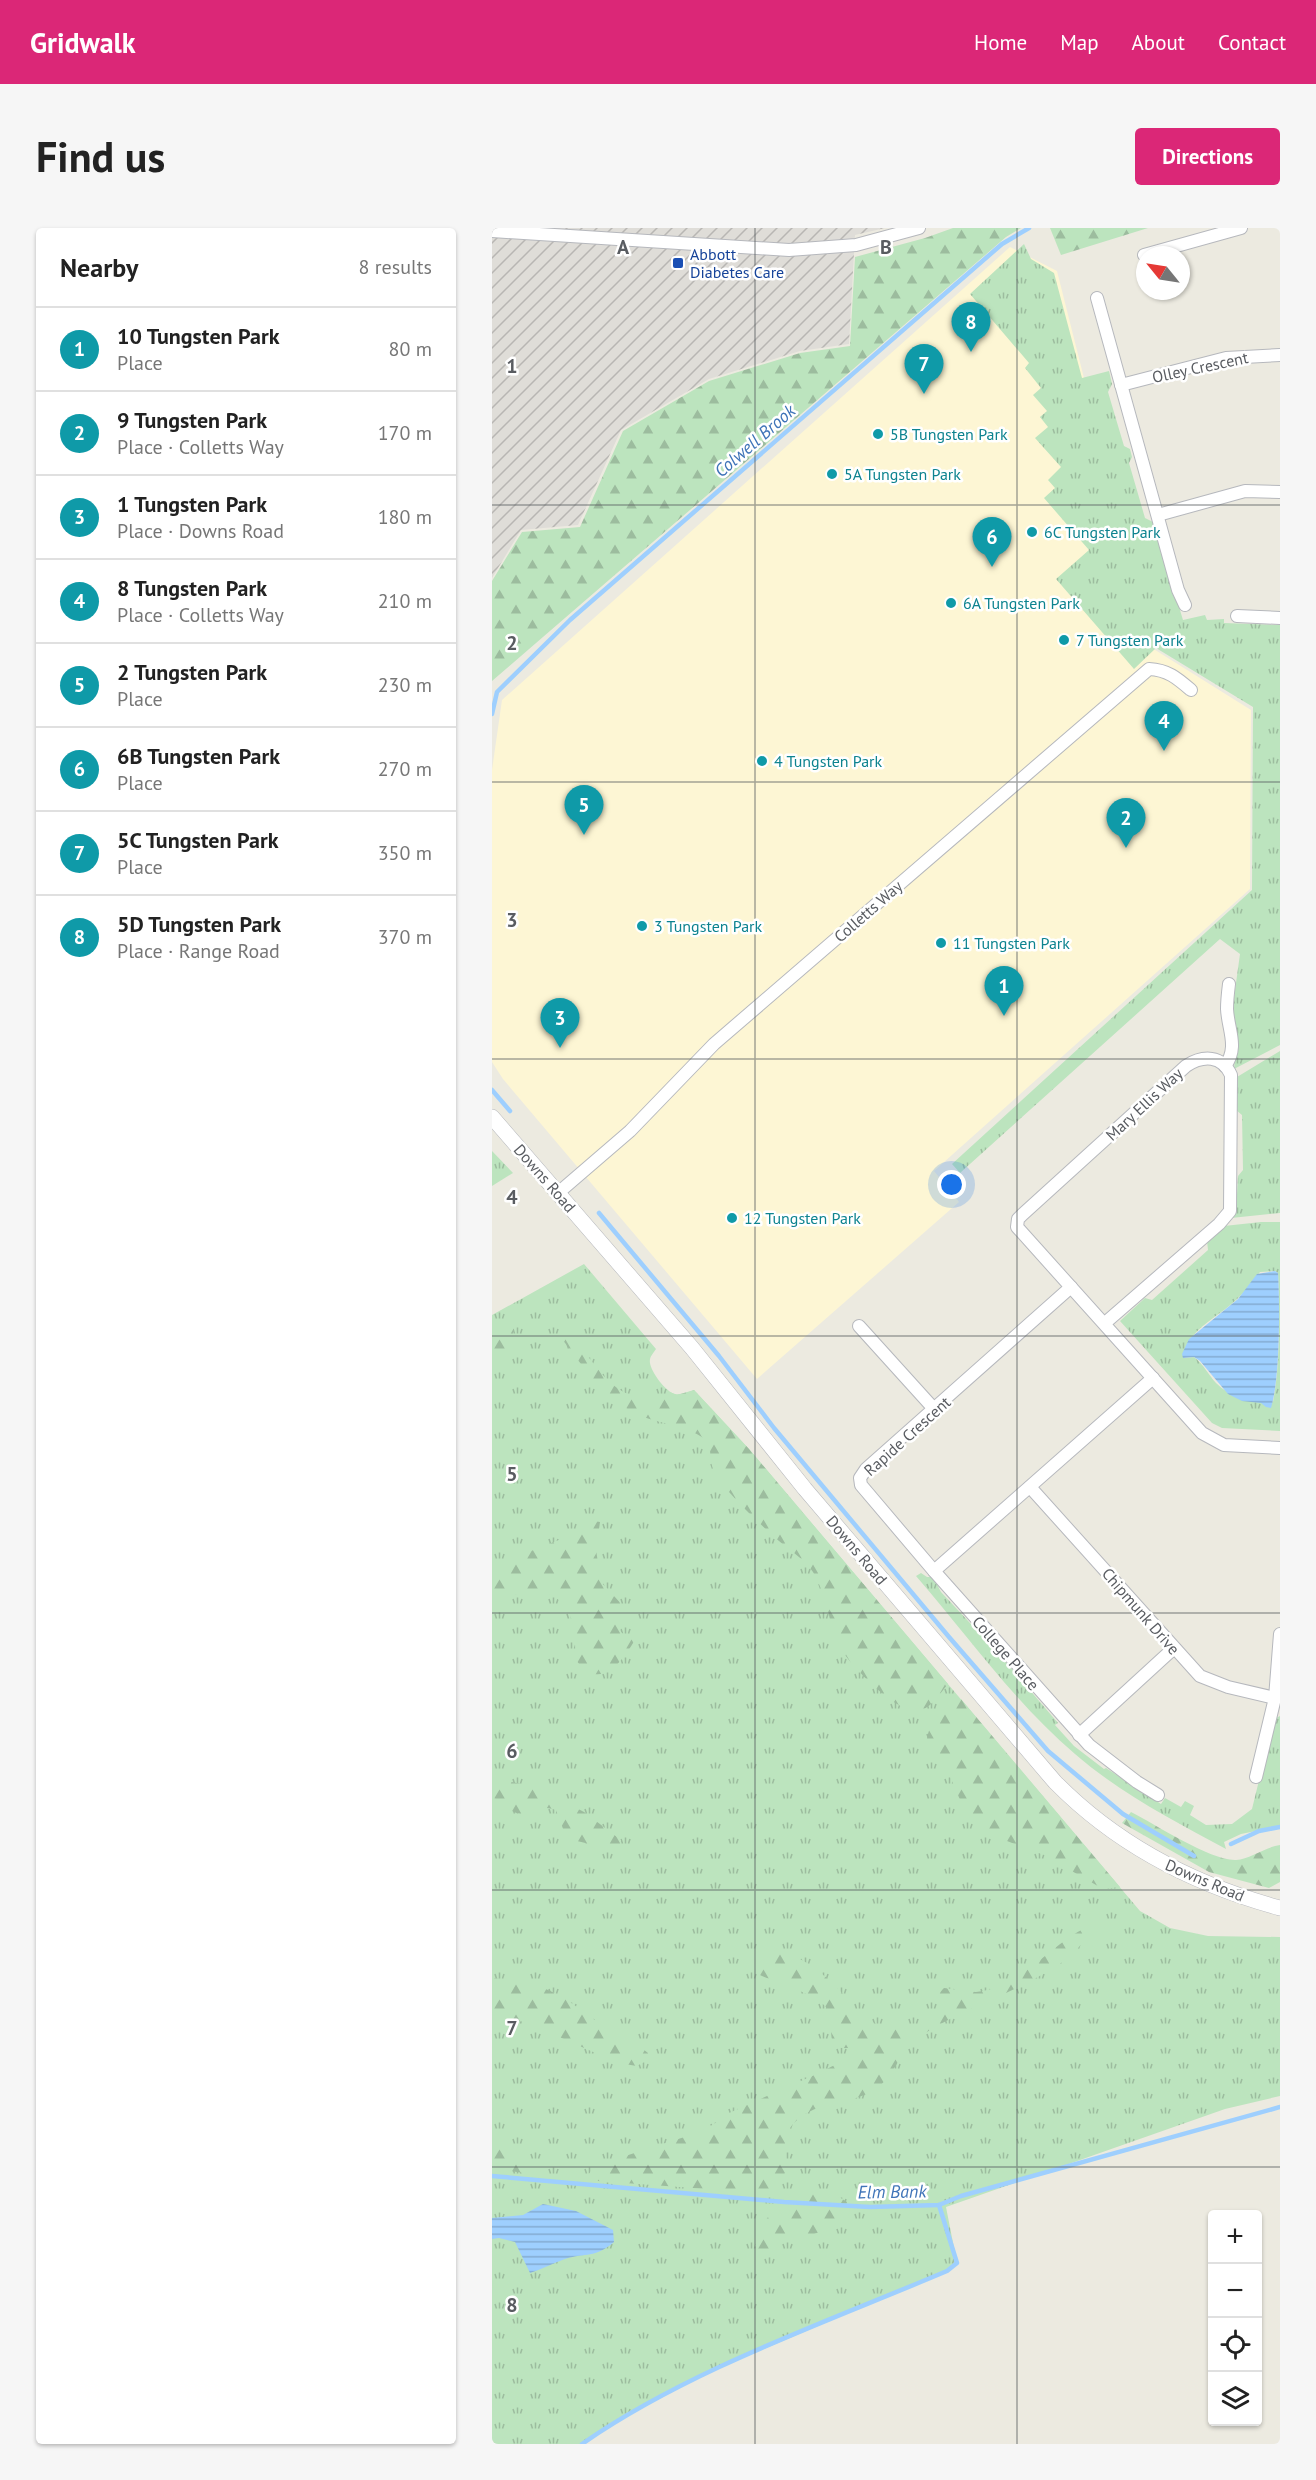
<!DOCTYPE html>
<html lang="en">
<head>
<meta charset="utf-8">
<style>
	body { margin:0; font-family:"PT Sans",sans-serif; background:#f6f6f6; color:#222 }
	.controls { position:absolute; right:18px; bottom:18px; display:grid; overflow:hidden; border-radius:6px; box-shadow:0 2px 4px #0004 }
	.controls button { width:54px; height:54px; display:grid; place-items:center; padding:0; border:0; border-bottom:2px solid #e0e0e0; background:#fff; color:#222; font:30px sans-serif }
	.compass { position:absolute; left:644px; top:18px; width:54px; height:54px; border-radius:50%; background:#fff; box-shadow:0 2px 4px #0004; rotate:300deg }
	.you { position:absolute; left:460px; top:957px; width:21px; height:21px; margin:-15px; border:4px solid #fff; border-radius:50%; background:#1a73e8; box-shadow:0 0 0 9px #1a73e833 }
	.badge { display:grid; place-items:center; width:39px; height:39px; border-radius:50%; background:#db2777; color:#fff; font-size:20px; font-weight:700 }
	.pin { position:absolute; translate:-50% -50px; filter:drop-shadow(0 2px 3px #0008) }
	.pin::after { content:''; position:absolute; top:32px; width:21px; height:18px; background:inherit; clip-path:polygon(0 0,100% 0,50% 100%) }
	.list { margin:0; padding:0; list-style:none }
	h2 { display:flex; justify-content:space-between; align-items:center; height:78px; margin:0; padding:0 24px; font-size:26px }
	h2 small { font-size:20px; font-weight:400; color:#767676 }
	.list li { display:grid; grid-template-columns:39px 1fr auto; gap:18px; align-items:center; box-sizing:border-box; height:84px; padding:0 24px; border-top:2px solid #e0e0e0 }
	.list b { display:block; font-size:22px; white-space:nowrap }
	.list p { margin:0; font-size:20px; white-space:nowrap; color:#767676 }
	.list em { font-size:20px; font-style:normal; color:#767676 }
	.icon { flex:none; width:33px; height:33px; fill:none; stroke:currentColor; stroke-width:2; stroke-linecap:round; stroke-linejoin:round }
	.map { position:relative; flex:none; width:788px; height:2216px; overflow:hidden; border-radius:6px }
	header { display:flex; align-items:center; gap:36px; box-sizing:border-box; height:84px; padding:0 30px; background:#db2777; color:#fff }
	header strong { font-size:28px }
	nav { display:flex; gap:33px; margin-inline-start:auto; font-size:21px }
	.intro { display:flex; align-items:center; justify-content:space-between; box-sizing:border-box; height:144px; padding:0 36px }
	h1 { margin:0; font-size:42px }
	.button { padding:15px 27px; border-radius:6px; background:#db2777; color:#fff; font-size:21px; font-weight:700 }
	main { display:flex; gap:36px; padding:0 36px }
	aside { flex:1; background:#fff; border-radius:6px; box-shadow:0 2px 4px #0004 }
	.map>svg:first-child { display:block }
	.commercial { fill:#fdf6d4 }
	.industrial { fill:url(#industrial-furrows) }
	.grass { fill:url(#grass-tufts); fill-rule:evenodd }
	.forest { fill:url(#forest-firs) }
	.water { fill:url(#water-rules) }
	.lines { fill:none; stroke-linecap:round; stroke-linejoin:round }
	.stream { stroke:#9ecffe; stroke-width:4.5 }
	.minor-casing { stroke:#b6b8bd; stroke-width:14 }
	.tertiary-casing { stroke:#b6b8bd; stroke-width:16 }
	.minor { stroke:#fff; stroke-width:12 }
	.tertiary { stroke:#fff; stroke-width:15 }
	.grid { fill:none; stroke:#595c61; stroke-width:1.5; stroke-opacity:0.55 }
	.transit-dot { fill:#1a4fb4; stroke:#fff; stroke-width:2 }
	.culture-dot { fill:#0f9aa8; stroke:#fff; stroke-width:2 }
	.labels { text-anchor:middle; stroke-width:5; stroke-linejoin:round; paint-order:stroke }
	.transit-label { font-size:16px; fill:#164399; stroke:#fff; text-anchor:start }
	.street-label { font-size:16px; fill:#595c61; stroke:#fff }
	.culture-label { font-size:16px; fill:#0d838f; stroke:#fff; text-anchor:start }
	.water-label { font-size:18px; font-style:italic; fill:#3f74b8; stroke:#fff }
	.grid-label { font-size:20px; text-anchor:middle; font-weight:bold; fill:#595c61; stroke:#fff; stroke-width:5; stroke-linejoin:round; paint-order:stroke }
</style>
</head>
<body>
<header>
<strong>Gridwalk</strong>
<nav><a>Home</a><a>Map</a><a>About</a><a>Contact</a></nav>
</header>
<div class="intro"><h1>Find us</h1><a class="button">Directions</a></div>
<main>
<aside>
<h2>Nearby<small>8 results</small></h2>
<ul class="list">
<li><span class="badge" style="background:#0f9aa8">1</span><div><b>10 Tungsten Park</b><p>Place</p></div><em>80 m</em></li>
<li><span class="badge" style="background:#0f9aa8">2</span><div><b>9 Tungsten Park</b><p>Place · Colletts Way</p></div><em>170 m</em></li>
<li><span class="badge" style="background:#0f9aa8">3</span><div><b>1 Tungsten Park</b><p>Place · Downs Road</p></div><em>180 m</em></li>
<li><span class="badge" style="background:#0f9aa8">4</span><div><b>8 Tungsten Park</b><p>Place · Colletts Way</p></div><em>210 m</em></li>
<li><span class="badge" style="background:#0f9aa8">5</span><div><b>2 Tungsten Park</b><p>Place</p></div><em>230 m</em></li>
<li><span class="badge" style="background:#0f9aa8">6</span><div><b>6B Tungsten Park</b><p>Place</p></div><em>270 m</em></li>
<li><span class="badge" style="background:#0f9aa8">7</span><div><b>5C Tungsten Park</b><p>Place</p></div><em>350 m</em></li>
<li><span class="badge" style="background:#0f9aa8">8</span><div><b>5D Tungsten Park</b><p>Place · Range Road</p></div><em>370 m</em></li>
</ul>
</aside>
<div class="map">
<svg width="788" height="2216" viewBox="0 0 788 2216">
	<defs>
		<pattern id="industrial-furrows" width="10" height="10" patternUnits="userSpaceOnUse" patternTransform="scale(1.5)"><rect width="10" height="10" fill="#dfddd8"/><path d="M-1 1l2-2M0 10L10 0M9 11l2-2" fill="none" stroke="#b8b6b3"/></pattern>
		<pattern id="grass-tufts" width="24" height="20" patternUnits="userSpaceOnUse" patternTransform="scale(1.5)"><rect width="24" height="20" fill="#bce4be"/><path d="M3 7l-1-3M5 7V3M7 7l1-3M15 17l-1-3M17 17v-4M19 17l1-3" fill="none" stroke="#9cbc9e"/></pattern>
		<pattern id="forest-firs" width="22" height="20" patternUnits="userSpaceOnUse" patternTransform="scale(1.5)"><rect width="22" height="20" fill="#bce4be"/><path d="M5 1l3.5 6h-7zM16 11l3.5 6h-7z" fill="#9cbc9e"/></pattern>
		<pattern id="water-rules" width="6" height="5" patternUnits="userSpaceOnUse" patternTransform="scale(1.5)"><rect width="6" height="5" fill="#9ecffe"/><path d="M0 2.5h6" fill="none" stroke="#84abd1"/></pattern>
	</defs>
	<rect width="100%" height="100%" fill="#eceae0"/>
	<path class="commercial" d="M518,19L565,43L660,420L759,482L758,661L442,943L467,974L265,1151L11,851L0,834V542L10,472Z"/>
	<path class="industrial" d="M0,0H393L363,7L357,116L308,123L217,151L129,202L86,297L29,302L0,350Z"/>
	<g class="grass">
		<path d="M532,16L539,31L562,45L590,150L617,143L620,156L616,164L632,218L638,221L640,229L637,235L653,290L661,294L691,392L713,387L715,392L732,391V395L788,397V817L742,841L745,808L740,784L748,726L728,711L468,945L460,936L760,662L761,479L664,420L642,441L564,351L597,322L552,270L563,260L556,252L569,239L543,210L556,199L548,189L555,183L541,167L549,160L533,140L537,135L478,66Z"/>
		<path d="M788,823V985L739,990L744,984L746,948L751,942L750,887L744,882L745,849Z"/>
		<path d="M0,923L21,945L0,958Z"/>
		<path d="M769,994H788V1203L730,1200L720,1195L628,1093L653,1070L660,1072L716,1022L715,1013L732,998ZM783,1043L786,1045C788,1078 788,1142 781,1174C760,1175 740,1171 724,1155C716,1146 712,1137 702,1129L691,1130C695,1102 725,1090 744,1072C753,1064 761,1053 768,1044Z"/>
		<path d="M92,1036L164,1121C161,1126 157,1129 158,1135C159,1144 174,1164 183,1166C189,1167 196,1164 202,1162L257,1221L648,1683L678,1700L716,1708L788,1709V1868L733,1881L454,1979L465,2035L455,2043L220,2143L112,2200L90,2216H0V1087Z"/>
		<path d="M429,1345L435,1349H441L449,1364L506,1425L566,1495L563,1497L582,1518L612,1541L614,1540L669,1576L673,1570L689,1579L693,1573L702,1578L698,1587L714,1597L740,1596L760,1581L782,1491L788,1488V1598L749,1606L732,1614L734,1621C682,1593 628,1565 583,1526C523,1475 476,1408 424,1348Z"/>
	</g>
	<g class="forest">
		<path d="M461,0H529L514,9L0,453V353L30,304L88,299L131,203L217,153L308,125L358,118L363,29L433,10Z"/>
		<path d="M558,0H656L569,27Z"/>
		<path d="M15,1096L21,1101V1130L0,1140V1104Z"/>
		<path d="M72,1105C100,1123 110,1162 146,1169C160,1171 165,1171 178,1164L185,1167L202,1162L257,1221L456,1456C449,1464 440,1478 430,1482C407,1491 353,1432 344,1413C339,1405 339,1395 337,1387C334,1373 328,1356 321,1344C312,1331 299,1323 287,1313C272,1300 232,1262 224,1247C218,1237 218,1226 218,1215C195,1196 175,1198 149,1188C112,1172 94,1142 70,1111L69,1106Z"/>
		<path d="M102,1293L108,1294L104,1322L109,1354L134,1381L128,1403L132,1407L145,1408C132,1432 108,1466 84,1432C82,1407 85,1380 59,1367C52,1364 44,1362 36,1363C23,1366 14,1372 0,1372V1343L39,1323L82,1306L93,1294Z"/>
		<path d="M469,1471L628,1659L611,1661L552,1627L515,1613L489,1597L469,1574L454,1539L435,1512C437,1493 451,1480 469,1471Z"/>
		<path d="M0,1550L44,1559L92,1584L129,1612V1618L123,1622L85,1613L73,1606L64,1582C53,1579 45,1578 36,1586C13,1587 18,1573 0,1570Z"/>
		<path d="M639,1584C663,1596 719,1633 744,1632C758,1631 773,1619 788,1617V1654L777,1660L717,1644L630,1595Z"/>
		<path d="M595,1699H604L611,1703C604,1709 598,1709 592,1714C586,1719 582,1726 576,1730C530,1764 473,1778 427,1809C407,1823 401,1853 379,1864C354,1877 327,1872 304,1893C280,1915 308,1937 282,1963H242L106,1953L97,1946L102,1938L205,1905L222,1896L237,1885L327,1845L368,1824L369,1820C362,1820 356,1820 350,1820C330,1817 347,1790 332,1777C314,1762 289,1757 268,1747L263,1742C266,1730 274,1719 288,1723C314,1730 334,1748 352,1767C359,1775 364,1784 374,1790C391,1802 411,1806 429,1794C441,1786 449,1779 447,1765L452,1760C463,1761 474,1764 484,1764C529,1760 557,1717 595,1699Z"/>
		<path d="M0,1750L41,1755L71,1769L118,1803L147,1818L156,1825L155,1832L145,1838L126,1835L36,1795L23,1792L0,1802Z"/>
		<path d="M0,1915C17,1917 32,1927 39,1943L37,1946L0,1940Z"/>
		<path d="M310,1961L344,1967L355,1974C352,1992 332,2005 314,2008C305,2009 298,2008 290,2010L285,2016V2022L278,2026L268,2025L263,2018C267,1994 288,1971 310,1961Z"/>
	</g>
	<g class="water">
		<path d="M783,1043L786,1045C788,1074 788,1154 779,1180L774,1179L769,1175L750,1173L736,1166L708,1133L702,1129L691,1130L690,1126L697,1111L746,1071L765,1046Z"/>
		<path d="M51,1976L84,1983L121,2002L122,2014C102,2031 95,2024 73,2031C62,2035 50,2041 38,2045L23,2014L7,2010L0,2011V1990L31,1987Z"/>
	</g>
	<g class="lines">
		<g class="stream">
			<path d="M0,486L5,464L78,392L510,16L537,0"/>
			<path d="M0,862L18,883"/>
			<path d="M107,985L227,1128L282,1200L457,1409L556,1523L631,1586L702,1628"/>
			<path d="M739,1616L767,1603L788,1599"/>
			<path d="M0,1948L292,1974L378,1979L447,1977L469,1968L788,1879"/>
			<path d="M90,2216C196,2142 335,2094 455,2043L465,2035L447,1977"/>
		</g>
		<defs>
			<g id="minor">
				<path d="M0,3L297,22L364,17L427,0"/>
				<path d="M652,27L749,0"/>
				<path d="M605,70L686,362L693,377"/>
				<path d="M629,157L734,130L788,127"/>
				<path d="M666,287L753,263L788,264"/>
				<path d="M745,388L788,390"/>
				<path d="M733,838C747,819 736,802 735,781C735,773 736,764 737,756"/>
				<path d="M66,965L138,903L222,816L657,441C676,442 685,450 699,462"/>
				<path d="M579,1059L374,1241L368,1250L369,1257L442,1343L661,1150"/>
				<path d="M613,1095L727,996L738,983L739,847C730,827 711,827 694,838L531,986L526,991L525,999L710,1205L732,1217L788,1220"/>
				<path d="M367,1098L443,1182"/>
				<path d="M538,1259L708,1448L736,1459L783,1470"/>
				<path d="M442,1343L597,1517L645,1554L666,1567"/>
				<path d="M587,1507L682,1420"/>
				<path d="M764,1549L783,1470L788,1406"/>
			</g>
			<path id="tertiary" d="M0,889L200,1120L313,1261L563,1554C625,1617 703,1657 788,1680"/>
		</defs>
		<use href="#minor" class="minor-casing"/>
		<use href="#tertiary" class="tertiary-casing"/>
		<use href="#minor" class="minor"/>
		<use href="#tertiary" class="tertiary"/>
	</g>
	<path class="grid" d="M263,0V2216M525,0V2216M0,277H788M0,554H788M0,831H788M0,1108H788M0,1385H788M0,1662H788M0,1939H788"/>
	<rect class="transit-dot" x="180" y="29" width="12" height="12" rx="3"/>
	<g class="culture-dot">
		<circle cx="386" cy="206" r="6"/>
		<circle cx="340" cy="246" r="6"/>
		<circle cx="540" cy="304" r="6"/>
		<circle cx="459" cy="375" r="6"/>
		<circle cx="572" cy="412" r="6"/>
		<circle cx="270" cy="533" r="6"/>
		<circle cx="150" cy="698" r="6"/>
		<circle cx="449" cy="715" r="6"/>
		<circle cx="240" cy="990" r="6"/>
	</g>
	<g class="labels">
		<g class="transit-label">
			<text x="198" y="32">Abbott<tspan x="198" dy="18">Diabetes Care</tspan></text>
		</g>
		<g class="street-label">
			<text transform="translate(708 139) rotate(-12)" y="6">Olley Crescent</text>
			<text transform="translate(376 683) rotate(-41)" y="6">Colletts Way</text>
			<text transform="translate(652 876) rotate(-43)" y="6">Mary Ellis Way</text>
			<text transform="translate(53 950) rotate(49)" y="6">Downs Road</text>
			<text transform="translate(415 1208) rotate(-42)" y="6">Rapide Crescent</text>
			<text transform="translate(365 1322) rotate(50)" y="6">Downs Road</text>
			<text transform="translate(649 1383) rotate(49)" y="6">Chipmunk Drive</text>
			<text transform="translate(514 1425) rotate(49)" y="6">College Place</text>
			<text transform="translate(713 1652) rotate(23)" y="6">Downs Road</text>
		</g>
		<g class="culture-label">
			<text x="398" y="212">5B Tungsten Park</text>
			<text x="352" y="252">5A Tungsten Park</text>
			<text x="552" y="310">6C Tungsten Park</text>
			<text x="471" y="381">6A Tungsten Park</text>
			<text x="584" y="418">7 Tungsten Park</text>
			<text x="282" y="539">4 Tungsten Park</text>
			<text x="162" y="704">3 Tungsten Park</text>
			<text x="461" y="721">11 Tungsten Park</text>
			<text x="252" y="996">12 Tungsten Park</text>
		</g>
		<g class="water-label">
			<text transform="translate(263 213) rotate(-41)" y="6">Colwell Brook</text>
			<text transform="translate(400 1964) rotate(-1)" y="6">Elm Bank</text>
		</g>
	</g>
	<g class="grid-label">
		<text x="131" y="26">A</text>
		<text x="394" y="26">B</text>
		<text x="20" y="145">1</text>
		<text x="20" y="422">2</text>
		<text x="20" y="699">3</text>
		<text x="20" y="976">4</text>
		<text x="20" y="1253">5</text>
		<text x="20" y="1530">6</text>
		<text x="20" y="1807">7</text>
		<text x="20" y="2084">8</text>
	</g>
</svg>
<div class="controls">
<button>+</button>
<button>−</button>
<button><svg class="icon" aria-label="locate" viewBox="0 0 24 24"><circle cx="12" cy="12" r="6"/><path d="M12 2v4M12 18v4M2 12h4M18 12h4"/></svg></button>
<button><svg class="icon" aria-label="layers" viewBox="0 0 24 24"><path d="M12 4l9 5-9 5-9-5zM3 14l9 5 9-5"/></svg></button>
</div>
<svg class="compass" viewBox="-18 -18 36 36"><path d="M0-13l5 13h-10z" fill="#e53935"/><path d="M0 13l5-13h-10z" fill="#767676"/></svg>
<div class="you"></div>
<div class="pin badge" style="left:512px;top:788px;background:#0f9aa8">1</div>
<div class="pin badge" style="left:634px;top:620px;background:#0f9aa8">2</div>
<div class="pin badge" style="left:68px;top:820px;background:#0f9aa8">3</div>
<div class="pin badge" style="left:672px;top:523px;background:#0f9aa8">4</div>
<div class="pin badge" style="left:92px;top:607px;background:#0f9aa8">5</div>
<div class="pin badge" style="left:500px;top:339px;background:#0f9aa8">6</div>
<div class="pin badge" style="left:432px;top:166px;background:#0f9aa8">7</div>
<div class="pin badge" style="left:479px;top:124px;background:#0f9aa8">8</div>
</div>
</main>
</body>
</html>
